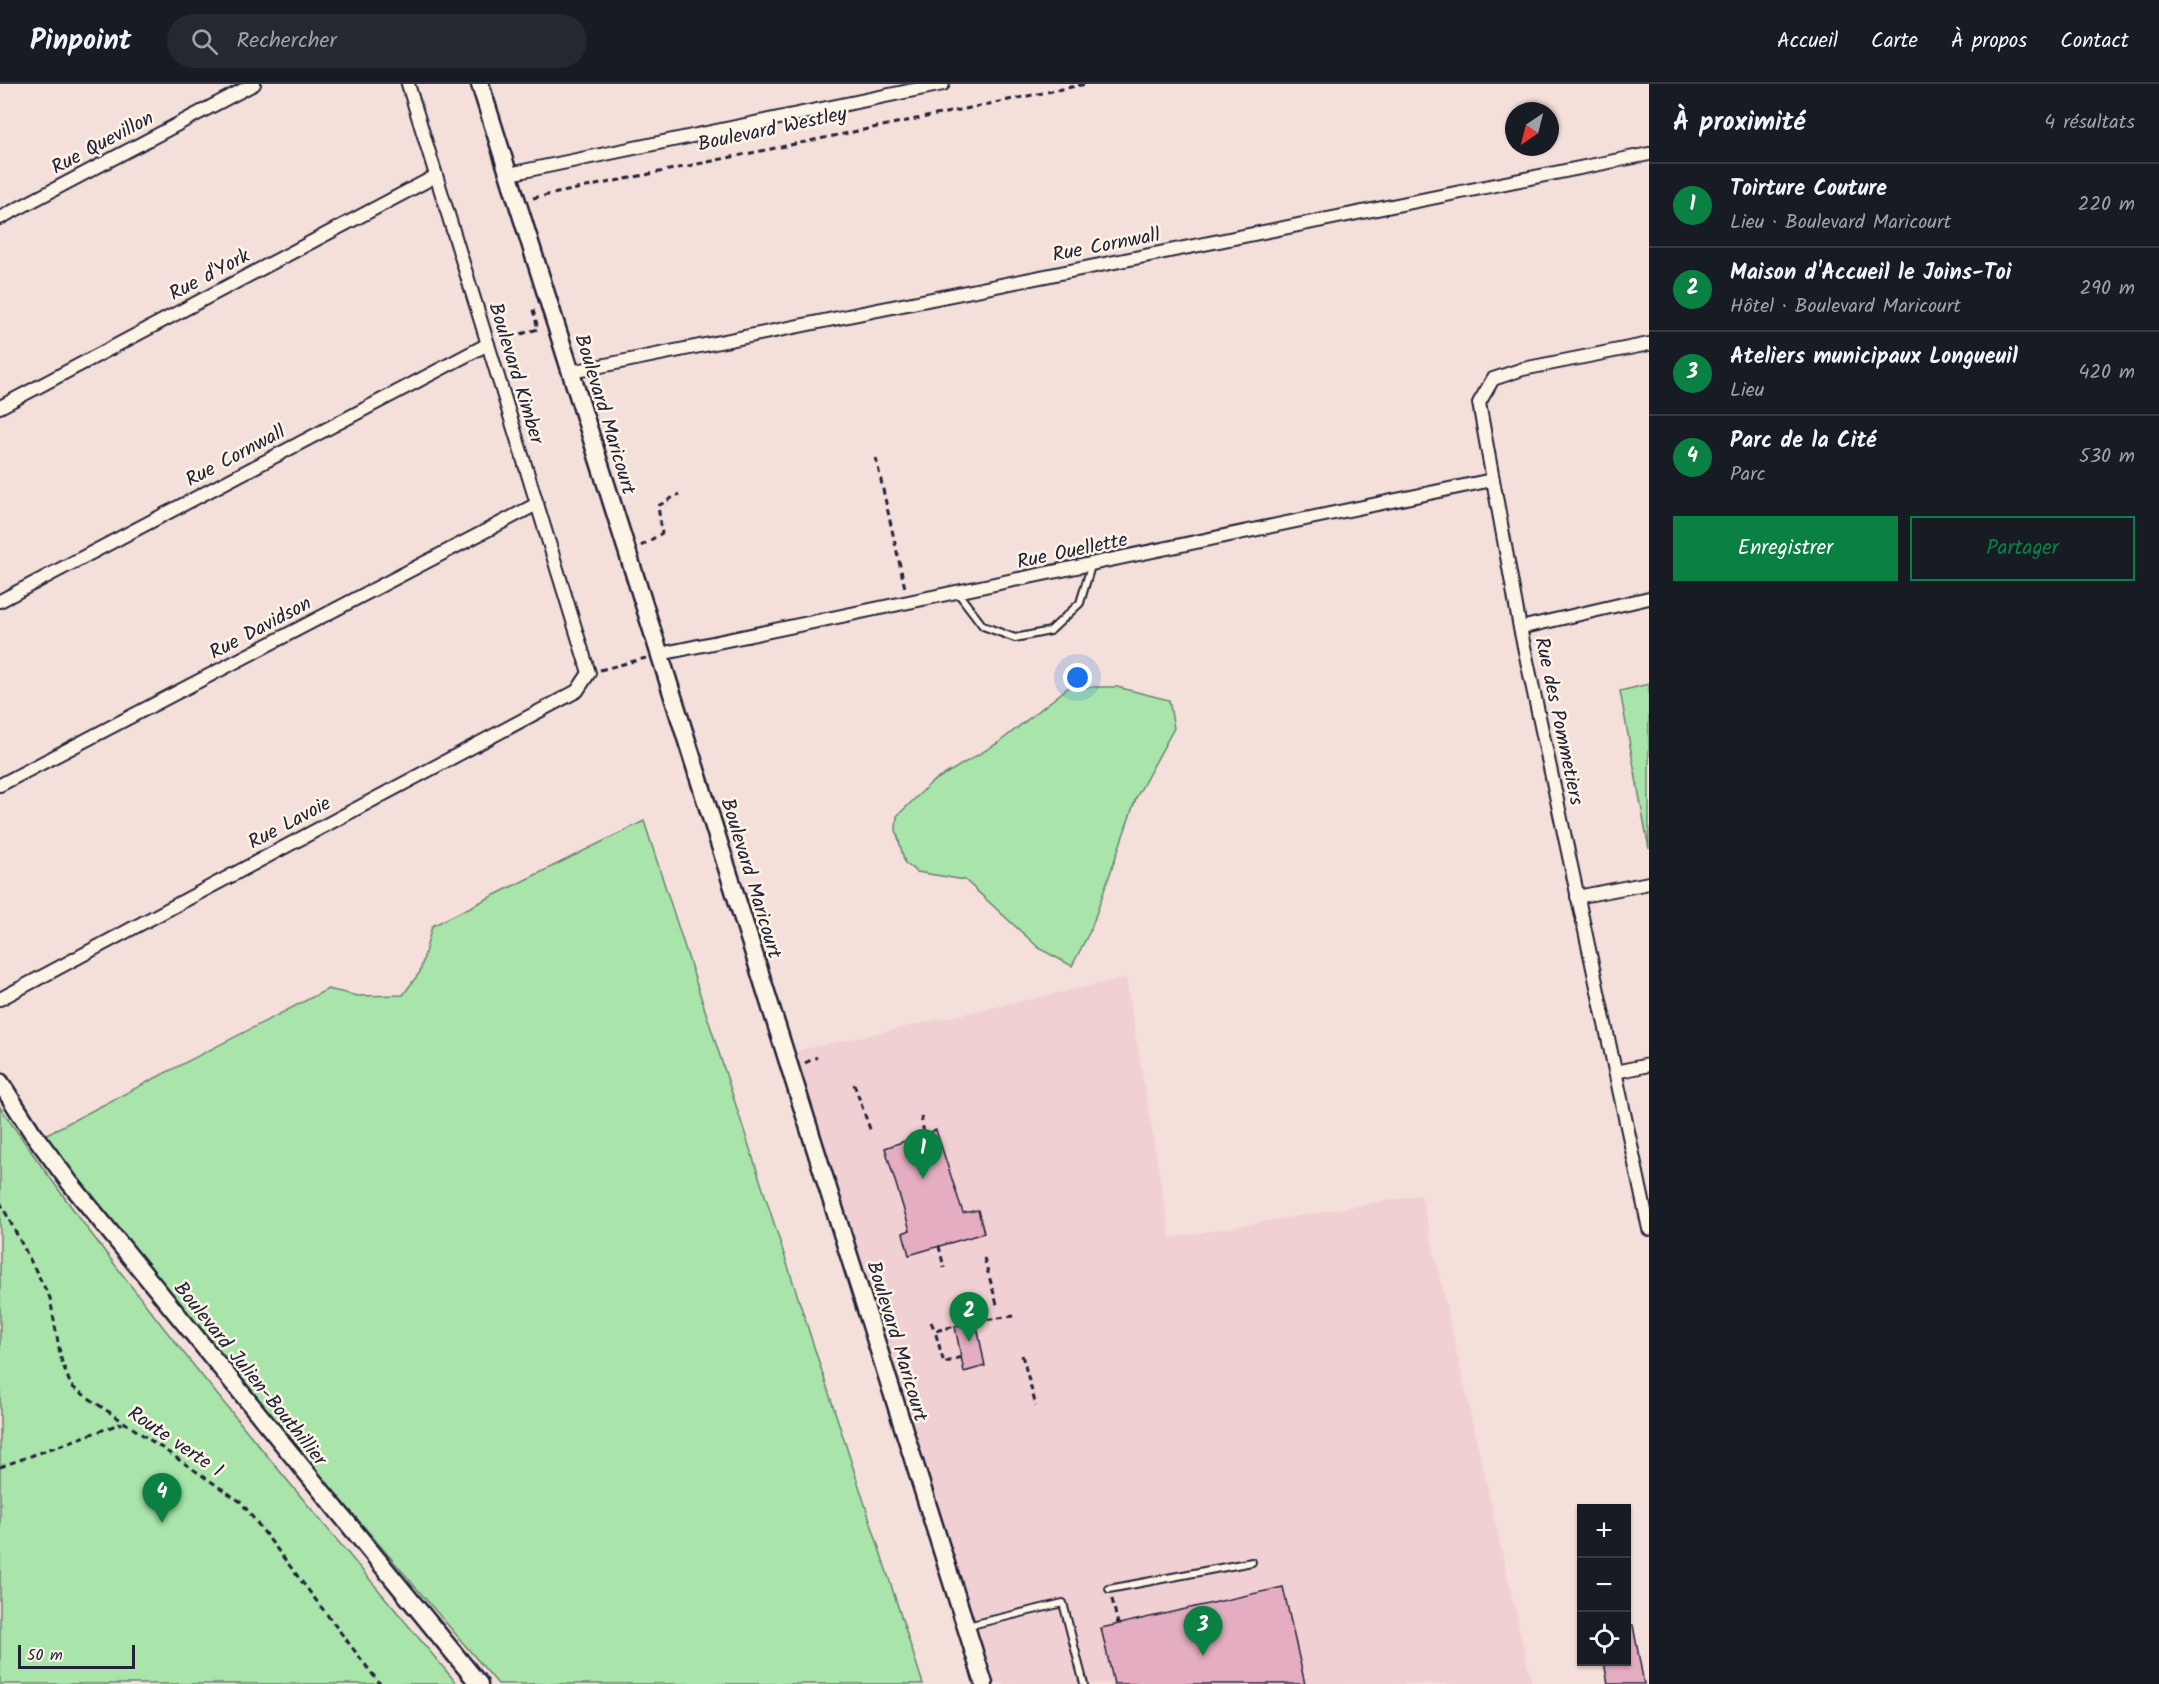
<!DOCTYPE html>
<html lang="fr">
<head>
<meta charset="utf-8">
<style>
	body { margin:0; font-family:Kalam,sans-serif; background:#242831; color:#f1f3f6 }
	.controls { position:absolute; right:18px; bottom:18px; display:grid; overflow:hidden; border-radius:0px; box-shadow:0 2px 4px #0004 }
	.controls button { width:54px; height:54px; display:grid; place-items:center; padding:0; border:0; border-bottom:2px solid #363941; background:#171b24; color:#f1f3f6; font:30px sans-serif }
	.compass { position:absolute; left:1505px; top:18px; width:54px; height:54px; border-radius:50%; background:#171b24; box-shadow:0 2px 4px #0004; rotate:215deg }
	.scale { position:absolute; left:18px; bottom:15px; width:117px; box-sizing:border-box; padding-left:6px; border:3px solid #22223b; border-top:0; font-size:16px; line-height:21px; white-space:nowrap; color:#22223b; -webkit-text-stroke:4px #fcf5e5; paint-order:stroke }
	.you { position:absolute; left:1078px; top:594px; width:21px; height:21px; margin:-15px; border:4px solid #fff; border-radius:50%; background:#1a73e8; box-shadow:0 0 0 9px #1a73e833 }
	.badge { display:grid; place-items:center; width:39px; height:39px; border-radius:50%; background:#0b8043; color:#fff; font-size:20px; font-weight:700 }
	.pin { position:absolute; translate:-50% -50px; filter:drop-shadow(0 2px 3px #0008) }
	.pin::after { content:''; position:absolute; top:32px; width:21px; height:18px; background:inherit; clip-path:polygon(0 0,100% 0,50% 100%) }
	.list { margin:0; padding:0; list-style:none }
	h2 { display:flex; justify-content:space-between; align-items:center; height:78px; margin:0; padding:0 24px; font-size:26px }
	h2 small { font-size:20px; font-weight:400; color:#9ea1a6 }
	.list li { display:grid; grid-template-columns:39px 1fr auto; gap:18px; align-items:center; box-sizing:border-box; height:84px; padding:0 24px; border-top:2px solid #363941 }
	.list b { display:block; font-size:22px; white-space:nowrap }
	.list p { margin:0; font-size:20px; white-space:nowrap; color:#9ea1a6 }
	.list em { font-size:20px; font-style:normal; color:#9ea1a6 }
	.actions { display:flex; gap:12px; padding:18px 24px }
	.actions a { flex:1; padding:14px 0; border:2px solid #0b8043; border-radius:0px; text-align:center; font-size:21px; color:#0b8043 }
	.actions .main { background:#0b8043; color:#fff }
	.icon { flex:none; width:33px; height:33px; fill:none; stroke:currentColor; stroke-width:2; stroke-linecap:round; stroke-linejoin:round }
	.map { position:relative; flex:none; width:1649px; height:1600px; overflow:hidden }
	header { display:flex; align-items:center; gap:36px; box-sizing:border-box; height:84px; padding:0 30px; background:#171b24; border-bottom:2px solid #363941 }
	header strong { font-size:28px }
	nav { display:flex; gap:33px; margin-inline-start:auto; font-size:21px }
	.search { width:420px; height:54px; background:#242831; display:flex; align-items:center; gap:15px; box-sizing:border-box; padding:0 21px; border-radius:33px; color:#9ea1a6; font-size:22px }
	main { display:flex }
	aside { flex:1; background:#171b24 }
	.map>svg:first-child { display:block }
	.built { fill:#f0d0d2 }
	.green { fill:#a9e4aa; stroke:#668372; stroke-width:1.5 }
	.building { fill:#e5adc1; stroke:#22223b; stroke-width:1.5 }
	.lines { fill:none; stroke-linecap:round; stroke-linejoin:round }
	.service-casing { stroke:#22223b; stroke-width:10 }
	.minor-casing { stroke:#22223b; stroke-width:16 }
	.tertiary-casing { stroke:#22223b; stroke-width:21 }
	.path { stroke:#22223b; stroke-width:3; stroke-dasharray:6 4.5; stroke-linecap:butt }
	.service { stroke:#fcf5e5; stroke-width:6 }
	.minor { stroke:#fcf5e5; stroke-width:12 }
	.tertiary { stroke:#fcf5e5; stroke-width:16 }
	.labels { text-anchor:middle; stroke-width:5; stroke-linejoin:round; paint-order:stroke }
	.street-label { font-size:20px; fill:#22223b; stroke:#fcf5e5 }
</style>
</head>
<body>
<header>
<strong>Pinpoint</strong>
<div class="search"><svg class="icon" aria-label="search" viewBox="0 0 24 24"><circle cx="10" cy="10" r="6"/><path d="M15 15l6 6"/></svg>Rechercher</div>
<nav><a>Accueil</a><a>Carte</a><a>À propos</a><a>Contact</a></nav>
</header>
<main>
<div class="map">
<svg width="1649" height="1600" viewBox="0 0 1649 1600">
	<rect width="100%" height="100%" fill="#f5dfda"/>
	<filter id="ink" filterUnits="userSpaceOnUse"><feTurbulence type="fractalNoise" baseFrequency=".0167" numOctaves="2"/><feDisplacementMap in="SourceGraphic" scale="12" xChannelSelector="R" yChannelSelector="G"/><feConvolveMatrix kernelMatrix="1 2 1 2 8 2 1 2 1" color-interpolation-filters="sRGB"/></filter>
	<g filter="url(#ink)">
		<path class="built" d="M1126,894L1170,1154L1421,1111L1532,1600H992L792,968Z"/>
		<g class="green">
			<path d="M1649,600V765L1620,607Z"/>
			<path d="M1069,603H1117L1169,616L1174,644L1136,714L1091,845L1072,882L1040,865L965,796L917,788L905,779L896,746L897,732L932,698L998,659Z"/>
			<path d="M644,737L923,1600H498L285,1350L97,1118L39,1054L328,905L358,912L403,911L420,888L432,842Z"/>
			<path d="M0,1023C139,1225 300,1411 457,1600H0Z"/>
		</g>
		<g class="building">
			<path d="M936,1046L963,1129L978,1126L984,1149L909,1171L903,1149L910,1146L885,1064Z"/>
			<path d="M976,1237L985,1282L964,1288L955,1242Z"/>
			<path d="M1283,1503L1305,1600H1114L1101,1544Z"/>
			<path d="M1626,1541H1633L1644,1600H1608L1604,1578H1626Z"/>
		</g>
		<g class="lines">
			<defs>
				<g id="service">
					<path d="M958,509L983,542L1015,554L1050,547L1080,519L1091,482"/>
					<path d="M1109,1505L1252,1478"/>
					<path d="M967,1542L1063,1519L1084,1600"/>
				</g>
				<g id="minor">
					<path d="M509,90L943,0"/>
					<path d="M0,134L254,0"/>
					<path d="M1649,260L1523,285L1493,295L1479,319L1520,544L1649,1145"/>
					<path d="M571,288L1649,70"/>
					<path d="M0,323L436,92"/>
					<path d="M0,517L488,260"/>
					<path d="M1520,544L1649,514"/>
					<path d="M660,570L1492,396"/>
					<path d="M0,701L537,420"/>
					<path d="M1577,813L1649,799"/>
					<path d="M0,915L577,607L589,589L408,0"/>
					<path d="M1615,988L1649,981"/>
				</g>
				<g id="tertiary">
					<path d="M480,0L984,1600"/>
					<path d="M0,998L32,1048L70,1099L479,1600"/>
				</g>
			</defs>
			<use href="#service" class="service-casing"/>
			<use href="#minor" class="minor-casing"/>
			<use href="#tertiary" class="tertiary-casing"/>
			<g class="path">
				<path d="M533,114L1086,0"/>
				<path d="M501,256L538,245L532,222"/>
				<path d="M876,374L905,504"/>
				<path d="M641,462L662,449L658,422L679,410"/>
				<path d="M600,586L646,574"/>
				<path d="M805,979L817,973"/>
				<path d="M854,1000L871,1048"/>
				<path d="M921,1032L924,1050"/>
				<path d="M0,1118L50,1214L61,1275L71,1302L241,1418L380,1600"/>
				<path d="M939,1162L944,1184"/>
				<path d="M984,1174L998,1224"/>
				<path d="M931,1238L935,1247"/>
				<path d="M1022,1271L1036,1322"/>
				<path d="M961,1273L944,1279L935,1247L976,1237L1014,1232"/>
				<path d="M0,1383L122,1339"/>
				<path d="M1112,1515L1118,1540"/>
			</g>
			<use href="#service" class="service"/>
			<use href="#minor" class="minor"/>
			<use href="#tertiary" class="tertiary"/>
		</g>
	</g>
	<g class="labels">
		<g class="street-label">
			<text transform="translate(772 44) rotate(-12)" y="7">Boulevard Westley</text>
			<text transform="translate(102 58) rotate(-28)" y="7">Rue Quevillon</text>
			<text transform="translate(1106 160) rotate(-11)" y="7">Rue Cornwall</text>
			<text transform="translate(209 190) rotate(-28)" y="7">Rue d'York</text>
			<text transform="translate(517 289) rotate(73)" y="7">Boulevard Kimber</text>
			<text transform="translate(606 330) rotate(73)" y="7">Boulevard Maricourt</text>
			<text transform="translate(235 371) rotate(-28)" y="7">Rue Cornwall</text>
			<text transform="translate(1072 466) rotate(-12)" y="7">Rue Ouellette</text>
			<text transform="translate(260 543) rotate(-28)" y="7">Rue Davidson</text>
			<text transform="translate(1560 637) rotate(78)" y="7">Rue des Pommetiers</text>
			<text transform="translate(289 738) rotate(-28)" y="7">Rue Lavoie</text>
			<text transform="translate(752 794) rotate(73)" y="7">Boulevard Maricourt</text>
			<text transform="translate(898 1257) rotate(73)" y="7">Boulevard Maricourt</text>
			<text transform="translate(251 1289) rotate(51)" y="7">Boulevard Julien-Bouthillier</text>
			<text transform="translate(176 1357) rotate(34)" y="7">Route verte 1</text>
		</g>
	</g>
</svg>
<div class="controls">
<button>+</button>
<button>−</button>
<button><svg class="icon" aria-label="locate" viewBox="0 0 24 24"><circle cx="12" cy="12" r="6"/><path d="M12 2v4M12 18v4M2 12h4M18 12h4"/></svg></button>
</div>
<svg class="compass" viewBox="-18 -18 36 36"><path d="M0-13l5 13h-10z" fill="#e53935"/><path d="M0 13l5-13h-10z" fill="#9ea1a6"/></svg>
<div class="scale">50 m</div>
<div class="you"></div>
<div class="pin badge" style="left:923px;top:1095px">1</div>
<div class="pin badge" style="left:969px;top:1258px">2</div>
<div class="pin badge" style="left:1203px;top:1572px">3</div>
<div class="pin badge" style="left:162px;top:1439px">4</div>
</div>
<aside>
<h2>À proximité<small>4 résultats</small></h2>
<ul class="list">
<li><span class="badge">1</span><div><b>Toirture Couture</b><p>Lieu · Boulevard Maricourt</p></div><em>220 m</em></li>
<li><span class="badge">2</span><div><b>Maison d'Accueil le Joins-Toi</b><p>Hôtel · Boulevard Maricourt</p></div><em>290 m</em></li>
<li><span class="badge">3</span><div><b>Ateliers municipaux Longueuil</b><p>Lieu</p></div><em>420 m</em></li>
<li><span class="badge">4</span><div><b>Parc de la Cité</b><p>Parc</p></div><em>530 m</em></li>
</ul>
<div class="actions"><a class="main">Enregistrer</a><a>Partager</a></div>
</aside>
</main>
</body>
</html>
